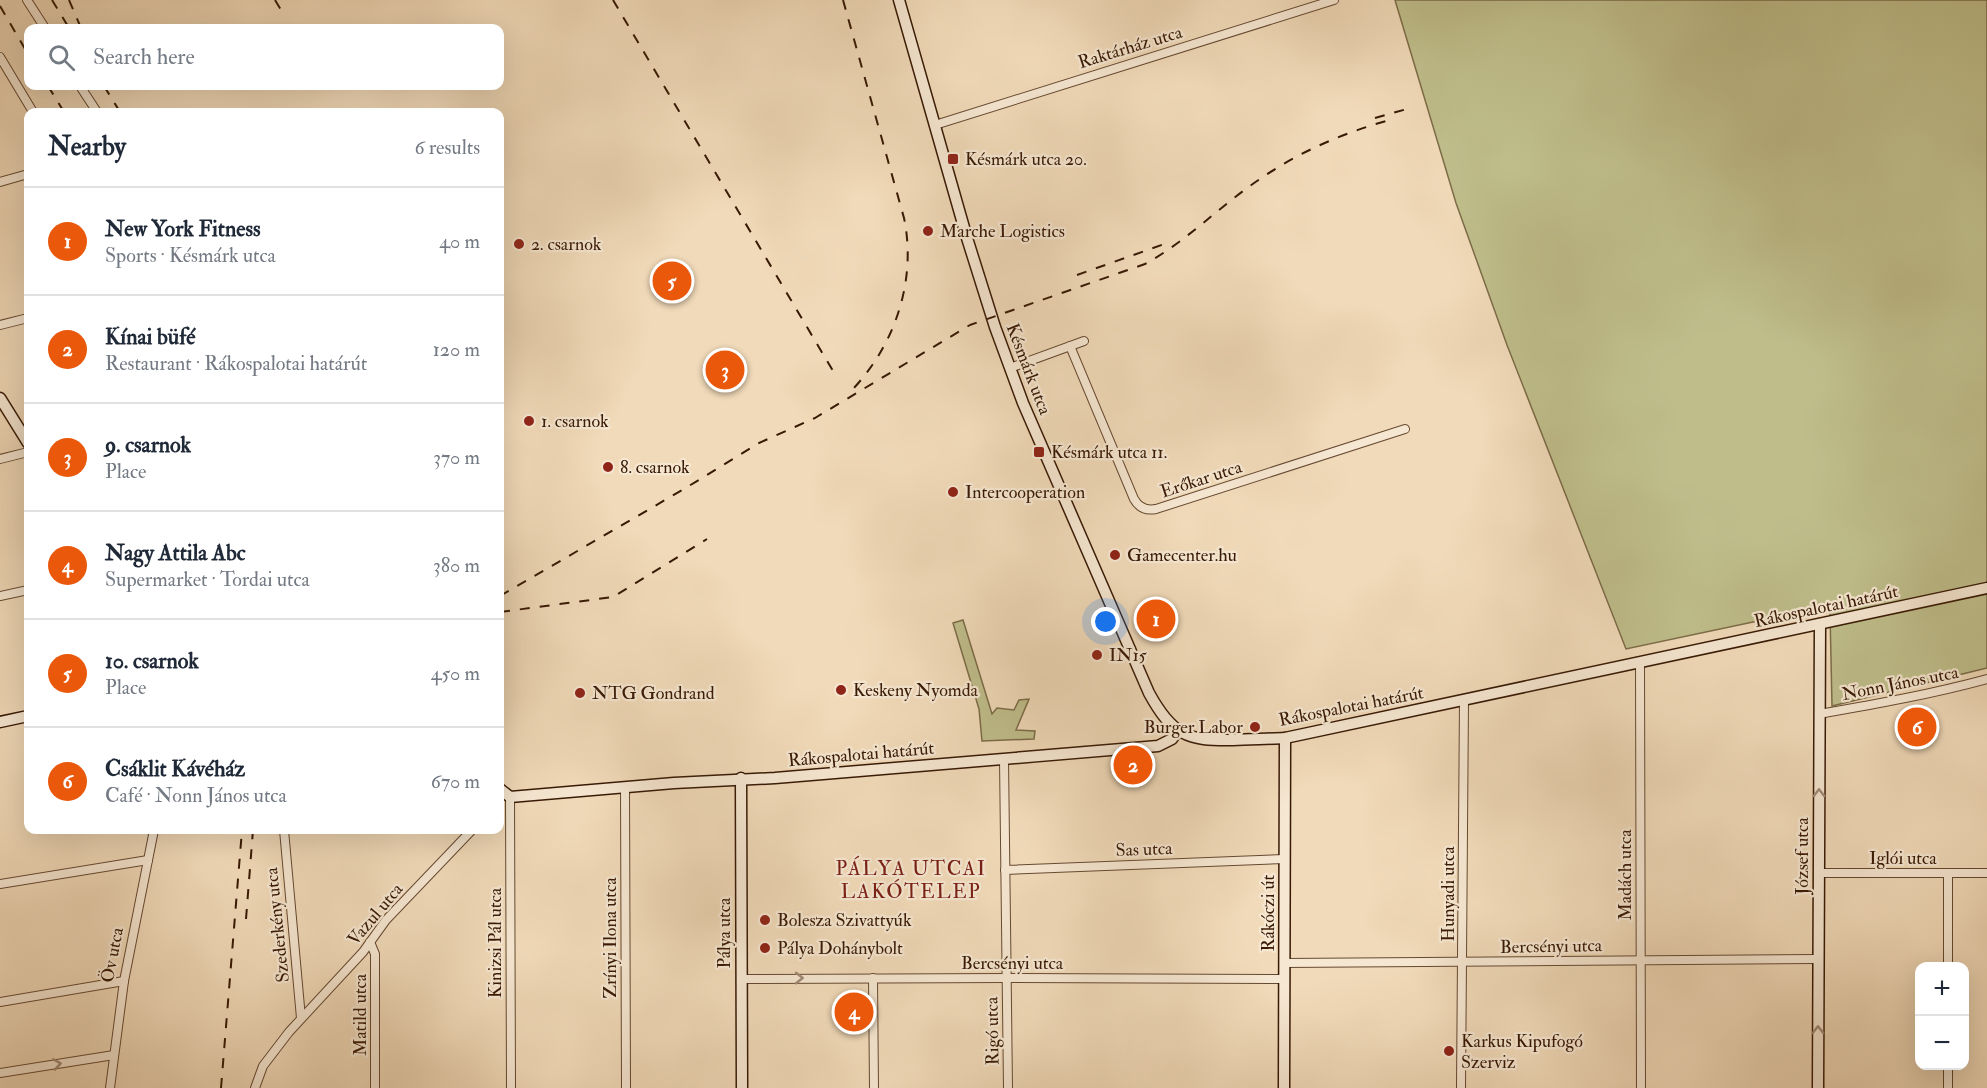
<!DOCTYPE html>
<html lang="en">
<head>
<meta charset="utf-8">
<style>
	body { margin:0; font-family:"IM FELL Double Pica",serif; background:#f2f2f3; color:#1f2937 }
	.controls { position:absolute; right:18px; bottom:18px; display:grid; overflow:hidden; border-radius:12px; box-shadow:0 6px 24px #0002 }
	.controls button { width:54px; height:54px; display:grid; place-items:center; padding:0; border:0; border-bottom:2px solid #e0e1e3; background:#fff; color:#1f2937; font:30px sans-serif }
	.you { position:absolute; left:1106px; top:622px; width:21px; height:21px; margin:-15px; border:4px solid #fff; border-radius:50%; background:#1a73e8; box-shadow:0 0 0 9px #1a73e833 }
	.badge { display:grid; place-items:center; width:39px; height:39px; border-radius:50%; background:#ea580c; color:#fff; font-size:20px; font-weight:700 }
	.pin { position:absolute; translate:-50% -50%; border:3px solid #fff; box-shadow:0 2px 6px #0006 }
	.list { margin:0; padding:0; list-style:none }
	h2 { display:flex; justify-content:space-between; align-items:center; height:78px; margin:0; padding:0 24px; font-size:26px }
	h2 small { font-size:20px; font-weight:400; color:#747a83 }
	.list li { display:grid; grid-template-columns:39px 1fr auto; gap:18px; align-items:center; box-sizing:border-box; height:108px; padding:0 24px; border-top:2px solid #e0e1e3 }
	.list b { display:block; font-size:22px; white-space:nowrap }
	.list p { margin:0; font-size:20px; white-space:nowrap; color:#747a83 }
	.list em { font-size:20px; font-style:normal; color:#747a83 }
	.icon { flex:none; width:33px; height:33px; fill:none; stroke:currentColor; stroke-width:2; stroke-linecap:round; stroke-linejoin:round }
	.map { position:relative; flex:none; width:1987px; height:1088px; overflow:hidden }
	.search { position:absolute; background:#fff; box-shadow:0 6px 24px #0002; left:24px; top:24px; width:480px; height:66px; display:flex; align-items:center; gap:15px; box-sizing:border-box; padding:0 21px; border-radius:12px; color:#747a83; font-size:22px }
	.panel { position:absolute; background:#fff; box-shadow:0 6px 24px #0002; left:24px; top:108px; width:480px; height:726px; border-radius:12px }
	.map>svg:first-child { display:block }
	.green { fill:#bfbe8b; stroke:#7c6c48; stroke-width:1.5 }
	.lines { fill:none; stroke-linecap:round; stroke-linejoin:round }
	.street-casing { stroke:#664931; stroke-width:10 }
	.secondary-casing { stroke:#381904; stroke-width:13 }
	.street { stroke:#f6e7d2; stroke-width:8 }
	.secondary { stroke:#f6e7d2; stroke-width:10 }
	.rail { stroke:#381904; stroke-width:2; stroke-dasharray:10 10; stroke-linecap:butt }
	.oneway { stroke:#a08a75 }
	.poi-dot { fill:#8f2418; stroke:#f6e7d2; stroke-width:2 }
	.labels { text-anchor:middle; stroke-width:4.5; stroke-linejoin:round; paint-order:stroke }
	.street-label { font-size:18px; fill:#381904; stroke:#f6e7d2 }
	.poi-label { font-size:18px; fill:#381904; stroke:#f6e7d2; text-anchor:start }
	.neighbourhood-label { font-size:20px; letter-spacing:1.5px; fill:#7a1f14; stroke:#f6e7d2 }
</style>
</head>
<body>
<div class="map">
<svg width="1987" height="1088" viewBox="0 0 1987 1088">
	<rect width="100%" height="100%" fill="#f1dab9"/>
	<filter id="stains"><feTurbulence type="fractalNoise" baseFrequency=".00333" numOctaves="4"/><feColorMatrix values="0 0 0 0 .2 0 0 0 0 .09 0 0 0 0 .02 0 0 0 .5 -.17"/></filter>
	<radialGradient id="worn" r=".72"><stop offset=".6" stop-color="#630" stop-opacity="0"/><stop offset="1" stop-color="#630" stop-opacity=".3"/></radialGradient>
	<g class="green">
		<path d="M1395,0H1987V668L1832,706L1830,612L1753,622L1626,649L1507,345L1456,203Z"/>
		<path d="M963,620L992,714L997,708L1014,710L1019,700L1029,699L1016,730L1035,731L1034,739L982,741L979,709L953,623Z"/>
	</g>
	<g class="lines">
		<defs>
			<g id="street">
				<path d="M27,0L45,28"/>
				<path d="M0,57L33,112"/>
				<path d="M80,86L97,112"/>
				<path d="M935,125L1334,0"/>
				<path d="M0,182L28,174"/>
				<path d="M0,325L28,318"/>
				<path d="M1070,346L1134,499C1139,508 1146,511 1156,509L1405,429"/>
				<path d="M1010,368L1084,341"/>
				<path d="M0,459L28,452"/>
				<path d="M0,596L28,590"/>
				<path d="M1640,662L1641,1088"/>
				<path d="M1819,714C1876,704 1932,694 1987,679"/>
				<path d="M1004,759L1008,1088"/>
				<path d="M625,787L626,1088"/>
				<path d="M510,797L511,1088"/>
				<path d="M284,830L301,1018"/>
				<path d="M1005,870L1285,859"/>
				<path d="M1819,873H1987"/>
				<path d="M1948,873V966"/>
				<path d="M0,884L148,860"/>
				<path d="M370,942L375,954V1088"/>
				<path d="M1284,963L1818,959"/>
				<path d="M873,978L874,1088"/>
				<path d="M741,979L1006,978L1284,979"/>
				<path d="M0,1002L124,981"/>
				<path d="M1948,1066V1088"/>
				<path d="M0,1073L114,1055"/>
				<path d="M110,1088L124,981L154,830"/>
				<path d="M255,1088L263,1066L289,1032L363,952L386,920L472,830"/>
				<path d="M1461,1088L1464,700"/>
			</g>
			<g id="secondary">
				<path d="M899,0L967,238L995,327L1023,403L1149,693C1172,735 1187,741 1233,740C1250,739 1268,739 1285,738L1987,588"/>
				<path d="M0,398L28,443"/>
				<path d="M0,722L28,716"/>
				<path d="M741,778L742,1088"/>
				<path d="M500,789L510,797L674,783L775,778L1158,746L1172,739L1178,730"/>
				<path d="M1284,1088L1285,738"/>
				<path d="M1818,1088L1820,624"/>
			</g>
		</defs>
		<use href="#street" class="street-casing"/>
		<use href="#secondary" class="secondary-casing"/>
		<use href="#street" class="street"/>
		<use href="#secondary" class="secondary"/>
		<g class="rail">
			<path d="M52,0L69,28"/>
			<path d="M69,0L81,28"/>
			<path d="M275,0L281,10"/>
			<path d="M613,0L836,376"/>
			<path d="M843,0L904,218C917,280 895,345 852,390"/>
			<path d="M0,6L28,54"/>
			<path d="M48,86L64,112"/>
			<path d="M104,86L120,112"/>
			<path d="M1375,118L1407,109"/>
			<path d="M1077,275L1170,242"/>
			<path d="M500,596L684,489L759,443L815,418L970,325L1145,264C1187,241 1221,205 1260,179C1299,152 1341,134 1386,121"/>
			<path d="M500,612L613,597L707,539"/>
			<path d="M246,919L253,830"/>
			<path d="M221,1088L242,830"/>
		</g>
	</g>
	<defs><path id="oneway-chevron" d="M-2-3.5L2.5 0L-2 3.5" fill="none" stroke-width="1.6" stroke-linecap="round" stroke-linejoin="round" transform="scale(1.5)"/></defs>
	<g class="oneway">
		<use href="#oneway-chevron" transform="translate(1819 793) rotate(-90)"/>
		<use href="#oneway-chevron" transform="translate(799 978)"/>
		<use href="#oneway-chevron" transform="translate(1818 1030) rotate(-90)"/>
		<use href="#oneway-chevron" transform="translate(57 1064) rotate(-9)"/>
	</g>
	<g class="poi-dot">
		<rect x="947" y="153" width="12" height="12" rx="3"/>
		<circle cx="928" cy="231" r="6"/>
		<circle cx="519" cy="244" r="6"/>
		<circle cx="529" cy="421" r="6"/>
		<rect x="1033" y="446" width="12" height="12" rx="3"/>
		<circle cx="608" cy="467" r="6"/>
		<circle cx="953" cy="492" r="6"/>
		<circle cx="1115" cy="555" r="6"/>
		<circle cx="1097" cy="655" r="6"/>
		<circle cx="841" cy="690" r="6"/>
		<circle cx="580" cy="693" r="6"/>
		<circle cx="1255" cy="727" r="6"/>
		<circle cx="765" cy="920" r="6"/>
		<circle cx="765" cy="948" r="6"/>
		<circle cx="1449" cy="1051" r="6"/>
	</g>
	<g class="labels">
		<g class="street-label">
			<text transform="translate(1130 47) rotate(-17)" y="6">Raktárház utca</text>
			<text transform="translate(1029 369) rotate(69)" y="6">Késmárk utca</text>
			<text transform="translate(1201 479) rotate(-18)" y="6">Erőkar utca</text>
			<text transform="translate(1826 606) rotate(-12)" y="6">Rákospalotai határút</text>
			<text transform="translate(1900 683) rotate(-11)" y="6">Nonn János utca</text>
			<text transform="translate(1351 706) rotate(-11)" y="6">Rákospalotai határút</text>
			<text transform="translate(861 754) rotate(-5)" y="6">Rákospalotai határút</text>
			<text transform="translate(1144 849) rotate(-2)" y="6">Sas utca</text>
			<text transform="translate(1802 856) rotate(-90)" y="6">József utca</text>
			<text x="1903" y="864">Iglói utca</text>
			<text transform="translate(1625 875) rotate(-90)" y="6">Madách utca</text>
			<text transform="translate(1448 894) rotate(-90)" y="6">Hunyadi utca</text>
			<text transform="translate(1268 913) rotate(-90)" y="6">Rákóczi út</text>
			<text transform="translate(375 914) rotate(-50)" y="6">Vazul utca</text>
			<text transform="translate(277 925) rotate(-96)" y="6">Szederkény utca</text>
			<text transform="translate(724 933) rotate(-90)" y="6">Pálya utca</text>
			<text transform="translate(610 938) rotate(-90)" y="6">Zrínyi Ilona utca</text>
			<text transform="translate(495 943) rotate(-90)" y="6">Kinizsi Pál utca</text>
			<text transform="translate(1551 946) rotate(-1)" y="6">Bercsényi utca</text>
			<text transform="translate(112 955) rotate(-79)" y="6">Öv utca</text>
			<text x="1012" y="969">Bercsényi utca</text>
			<text transform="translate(360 1015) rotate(-90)" y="6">Matild utca</text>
			<text transform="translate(992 1031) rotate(-91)" y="6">Rigó utca</text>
		</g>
		<g class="poi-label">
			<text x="965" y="165">Késmárk utca 20.</text>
			<text x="940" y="237">Marche Logistics</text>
			<text x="531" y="250">2. csarnok</text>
			<text x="541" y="427">1. csarnok</text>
			<text x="1051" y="458">Késmárk utca 11.</text>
			<text x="620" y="473">8. csarnok</text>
			<text x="965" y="498">Intercooperation</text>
			<text x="1127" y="561">Gamecenter.hu</text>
			<text x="1109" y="661">IN15</text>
			<text x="853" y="696">Keskeny Nyomda</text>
			<text x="592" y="699">NTG Gondrand</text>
			<text x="1243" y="733" text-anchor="end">Burger Labor</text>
			<text x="777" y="926">Bolesza Szivattyúk</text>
			<text x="777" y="954">Pálya Dohánybolt</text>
			<text x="1461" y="1047">Karkus Kipufogó<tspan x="1461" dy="21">Szerviz</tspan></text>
		</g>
		<g class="neighbourhood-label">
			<text x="911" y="875">PÁLYA UTCAI<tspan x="911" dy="23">LAKÓTELEP</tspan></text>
		</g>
	</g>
	<rect width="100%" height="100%" filter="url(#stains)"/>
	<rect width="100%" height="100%" fill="url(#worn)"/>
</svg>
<div class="controls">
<button>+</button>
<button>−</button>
</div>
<div class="you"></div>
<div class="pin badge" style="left:1156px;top:619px">1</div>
<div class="pin badge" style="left:1133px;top:765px">2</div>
<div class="pin badge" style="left:725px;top:370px">3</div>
<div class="pin badge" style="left:854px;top:1012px">4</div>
<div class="pin badge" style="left:672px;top:281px">5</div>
<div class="pin badge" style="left:1917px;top:727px">6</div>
<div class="search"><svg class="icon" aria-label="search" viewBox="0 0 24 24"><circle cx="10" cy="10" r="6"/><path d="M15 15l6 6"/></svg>Search here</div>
<section class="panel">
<h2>Nearby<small>6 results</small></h2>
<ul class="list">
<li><span class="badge">1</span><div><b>New York Fitness</b><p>Sports · Késmárk utca</p></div><em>40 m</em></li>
<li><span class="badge">2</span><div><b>Kínai büfé</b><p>Restaurant · Rákospalotai határút</p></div><em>120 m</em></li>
<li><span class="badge">3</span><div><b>9. csarnok</b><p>Place</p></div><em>370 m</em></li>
<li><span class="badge">4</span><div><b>Nagy Attila Abc</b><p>Supermarket · Tordai utca</p></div><em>380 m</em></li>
<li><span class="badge">5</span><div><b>10. csarnok</b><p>Place</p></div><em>450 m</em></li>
<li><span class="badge">6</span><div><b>Csáklit Kávéház</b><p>Café · Nonn János utca</p></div><em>670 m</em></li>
</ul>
</section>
</div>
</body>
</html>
